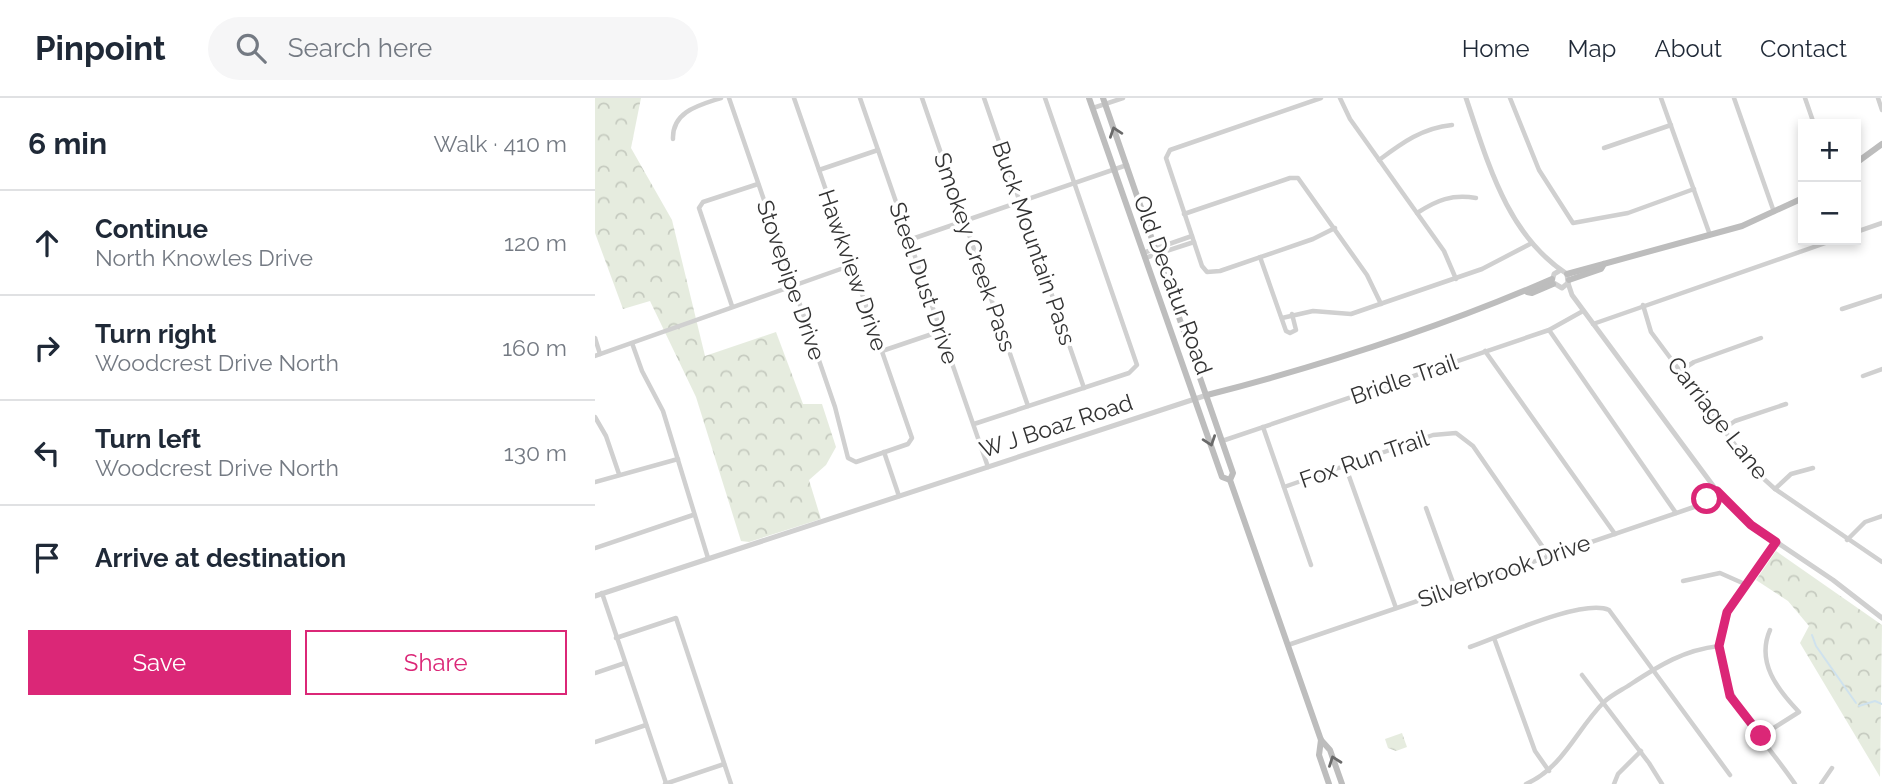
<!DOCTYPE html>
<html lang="en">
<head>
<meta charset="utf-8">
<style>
	body { margin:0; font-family:Raleway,sans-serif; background:#f6f6f7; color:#1f2937 }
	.controls { position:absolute; right:21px; top:21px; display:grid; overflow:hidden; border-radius:0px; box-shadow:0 4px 10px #0003 }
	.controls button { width:63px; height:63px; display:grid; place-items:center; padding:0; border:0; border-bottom:2px solid #e0e1e3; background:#fff; color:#1f2937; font:35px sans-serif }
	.stop { position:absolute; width:21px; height:21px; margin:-16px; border:5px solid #db2777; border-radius:50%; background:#fff }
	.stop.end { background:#db2777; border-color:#fff; box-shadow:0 2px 7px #0008 }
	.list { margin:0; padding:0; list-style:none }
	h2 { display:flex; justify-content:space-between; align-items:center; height:91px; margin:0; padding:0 28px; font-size:30px }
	h2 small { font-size:23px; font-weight:400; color:#747a83 }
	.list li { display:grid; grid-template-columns:46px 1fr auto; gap:21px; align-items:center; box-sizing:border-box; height:105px; padding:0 28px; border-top:2px solid #e0e1e3 }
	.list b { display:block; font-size:26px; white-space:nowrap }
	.list p { margin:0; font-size:23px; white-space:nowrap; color:#747a83 }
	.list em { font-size:23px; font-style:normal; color:#747a83 }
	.actions { display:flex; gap:14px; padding:21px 28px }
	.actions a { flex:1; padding:16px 0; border:2px solid #db2777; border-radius:0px; text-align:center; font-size:24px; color:#db2777 }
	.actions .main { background:#db2777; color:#fff }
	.icon { flex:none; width:38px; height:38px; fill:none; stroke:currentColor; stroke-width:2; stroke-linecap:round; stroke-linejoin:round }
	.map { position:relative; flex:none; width:1287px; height:686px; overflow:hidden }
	header { display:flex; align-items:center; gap:42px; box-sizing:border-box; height:98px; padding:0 35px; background:#fff; border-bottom:2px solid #e0e1e3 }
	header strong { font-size:33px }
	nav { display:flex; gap:38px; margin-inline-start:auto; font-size:24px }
	.search { width:490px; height:63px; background:#f6f6f7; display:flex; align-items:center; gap:18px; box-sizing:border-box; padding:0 24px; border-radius:38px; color:#747a83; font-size:26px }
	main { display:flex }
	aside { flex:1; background:#fff }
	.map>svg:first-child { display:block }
	.forest { fill:url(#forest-crowns) }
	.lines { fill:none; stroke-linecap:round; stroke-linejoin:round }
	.stream { stroke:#cfe2ee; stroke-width:2 }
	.minor { stroke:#d0d0d0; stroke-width:4.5 }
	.tertiary { stroke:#d0d0d0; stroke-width:5 }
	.secondary { stroke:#bdbdbd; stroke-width:6 }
	.oneway { stroke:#6a6a6a }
	.route { stroke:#db2777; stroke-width:9 }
	.labels { text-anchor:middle; stroke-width:7; stroke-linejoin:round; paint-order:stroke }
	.street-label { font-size:23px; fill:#333; stroke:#fff }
</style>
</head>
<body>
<header>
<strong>Pinpoint</strong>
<div class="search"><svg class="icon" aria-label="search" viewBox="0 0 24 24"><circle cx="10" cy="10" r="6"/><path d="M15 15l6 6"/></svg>Search here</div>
<nav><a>Home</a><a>Map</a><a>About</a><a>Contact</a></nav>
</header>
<main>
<aside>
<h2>6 min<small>Walk · 410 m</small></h2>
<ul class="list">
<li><svg class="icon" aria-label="ahead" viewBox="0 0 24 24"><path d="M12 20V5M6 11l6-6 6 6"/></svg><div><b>Continue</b><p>North Knowles Drive</p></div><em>120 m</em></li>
<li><svg class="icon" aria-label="right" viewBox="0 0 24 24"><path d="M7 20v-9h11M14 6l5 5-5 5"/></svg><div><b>Turn right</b><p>Woodcrest Drive North</p></div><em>160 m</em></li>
<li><svg class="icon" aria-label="left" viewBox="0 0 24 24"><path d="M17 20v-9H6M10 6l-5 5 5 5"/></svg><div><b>Turn left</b><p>Woodcrest Drive North</p></div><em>130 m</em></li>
<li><svg class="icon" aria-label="arrive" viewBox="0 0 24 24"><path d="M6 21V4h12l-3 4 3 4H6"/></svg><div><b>Arrive at destination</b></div></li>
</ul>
<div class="actions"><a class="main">Save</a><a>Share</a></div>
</aside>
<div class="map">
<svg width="1287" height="686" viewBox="0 0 1287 686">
	<defs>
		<pattern id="forest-crowns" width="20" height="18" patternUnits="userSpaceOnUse" patternTransform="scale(1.75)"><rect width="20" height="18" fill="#e6ecdf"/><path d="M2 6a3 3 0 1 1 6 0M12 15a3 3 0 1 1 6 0" fill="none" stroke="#c6cbc0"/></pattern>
	</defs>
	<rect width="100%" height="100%" fill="#fff"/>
	<g class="forest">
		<path d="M0,0H46L36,50L77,122L110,258L181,234L208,306H227L241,349L231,367L214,382L226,421L154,444L146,443L101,299L55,203L28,211L0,135Z"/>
		<path d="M1181,453L1287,527L1285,679L1205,545L1214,528L1193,503L1161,482Z"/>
		<path d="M807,635L812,649L801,653L793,650L790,641Z"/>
	</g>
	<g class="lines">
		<g class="stream">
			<path d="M1217,537L1221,548L1261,605"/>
			<path d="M1264,608L1280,603L1287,606"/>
		</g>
		<g class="minor">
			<path d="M134,0L240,309L253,360L261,364L313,346L317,340L199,0"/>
			<path d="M265,0L393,369"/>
			<path d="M327,0L433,308"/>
			<path d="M389,0L489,290"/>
			<path d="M726,0L575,52L571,60L607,168L612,174L625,173L718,141L740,130"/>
			<path d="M745,0L755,21L849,153L861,181"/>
			<path d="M915,0L944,72L978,125L1033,115L1099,91"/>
			<path d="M1066,0L1115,137"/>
			<path d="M1139,0L1179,114"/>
			<path d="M1210,0L1219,26"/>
			<path d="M1283,0L1287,12"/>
			<path d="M498,10L528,0"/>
			<path d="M78,41C77,13 105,7 126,0"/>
			<path d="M1009,50L1076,27"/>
			<path d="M784,62C807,45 827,30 857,27"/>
			<path d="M224,72L283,52"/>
			<path d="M822,115C842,102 857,96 881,100"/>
			<path d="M589,116L695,80H703L772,177L786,206"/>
			<path d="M1261,134L1287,125"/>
			<path d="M314,142L532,67"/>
			<path d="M548,155L597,138"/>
			<path d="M665,159L691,233L695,235L701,232L697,216"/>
			<path d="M550,160L599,144"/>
			<path d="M1048,207L1056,234L1158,371L1180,391L1287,464"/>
			<path d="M137,208L104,110L108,104L163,86"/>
			<path d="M1247,211L1287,198"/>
			<path d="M687,220L718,213L756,216L887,171L937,145"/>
			<path d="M998,226L1239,142"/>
			<path d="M954,232L1081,415"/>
			<path d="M0,240L5,256"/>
			<path d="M37,245L47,273L68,313L113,460"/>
			<path d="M287,253L346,233"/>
			<path d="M890,253L1020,436"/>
			<path d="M0,258L257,167"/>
			<path d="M1085,273L1099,264L1166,240"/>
			<path d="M1268,278L1287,271"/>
			<path d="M0,319L11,338L24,376"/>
			<path d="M379,326L534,275L542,267L450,0"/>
			<path d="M668,329L716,467"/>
			<path d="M1127,332L1140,323L1191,306"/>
			<path d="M627,343L954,232L988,213"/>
			<path d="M289,354L304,398"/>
			<path d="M750,367L801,510"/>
			<path d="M0,384L83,361"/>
			<path d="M689,389L838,337L861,335L878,348L954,458"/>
			<path d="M1180,391L1196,376L1218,370"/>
			<path d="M831,410L860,490"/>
			<path d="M1252,442L1270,424L1287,418"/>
			<path d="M1181,444C1168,463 1140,495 1132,515C1105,582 1165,634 1200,686"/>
			<path d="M0,450L98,417"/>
			<path d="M1088,483L1125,475L1152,487"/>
			<path d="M7,495L71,685"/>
			<path d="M21,540L81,520L136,686"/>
			<path d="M899,540L940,653L954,673"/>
			<path d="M693,547L1099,409L1122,393"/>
			<path d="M875,549C904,539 988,500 1014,512L1135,677"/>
			<path d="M0,575L30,565"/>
			<path d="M987,577L1054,665L1067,686"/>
			<path d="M1166,638L1204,614C1182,591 1161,564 1175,532"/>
			<path d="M0,644L51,627"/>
			<path d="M70,686L129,666"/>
			<path d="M931,686C969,669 981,632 1009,604C1016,597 1027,592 1036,586C1065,567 1089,552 1124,548"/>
			<path d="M1019,686L1023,676L1046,653"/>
			<path d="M1226,686L1237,670"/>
		</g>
		<g class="tertiary">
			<path d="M871,0C893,65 912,137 972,176L973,185L967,190L957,184L959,176L964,173"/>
			<path d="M973,185L977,197L1122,393L1156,427L1238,482L1287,520"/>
			<path d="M0,498L612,297"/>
		</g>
		<g class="secondary">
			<path d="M494,0L627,379L635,382"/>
			<path d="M508,0L638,375L635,382L726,642L735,652L747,686"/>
			<path d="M1261,65L1287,46"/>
			<path d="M972,176L1147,128L1208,100"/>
			<path d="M974,182L1006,171L1009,166"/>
			<path d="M932,194L937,195L958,186"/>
			<path d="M612,297C729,267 847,229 957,181"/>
			<path d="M726,642L724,657L734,686"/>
		</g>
	</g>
	<defs><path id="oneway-chevron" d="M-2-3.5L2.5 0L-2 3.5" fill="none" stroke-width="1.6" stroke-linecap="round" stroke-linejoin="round" transform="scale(1.75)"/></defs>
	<g class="oneway">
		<use href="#oneway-chevron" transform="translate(520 34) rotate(-109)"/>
		<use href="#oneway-chevron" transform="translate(615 343) rotate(71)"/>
		<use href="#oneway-chevron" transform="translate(739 663) rotate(-110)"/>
	</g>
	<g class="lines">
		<path class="route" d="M1112,401L1122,393L1156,427L1181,444L1132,514L1124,548L1135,598L1166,638"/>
	</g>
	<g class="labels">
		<g class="street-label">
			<text transform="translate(439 145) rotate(71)" y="8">Buck Mountain Pass</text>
			<text transform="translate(380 154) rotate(71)" y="8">Smokey Creek Pass</text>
			<text transform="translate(258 172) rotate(71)" y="8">Hawkview Drive</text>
			<text transform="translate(196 182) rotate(71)" y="8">Stovepipe Drive</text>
			<text transform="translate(329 185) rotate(71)" y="8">Steel Dust Drive</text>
			<text transform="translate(578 187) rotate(70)" y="8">Old Decatur Road</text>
			<text transform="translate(809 281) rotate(-19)" y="8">Bridle Trail</text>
			<text transform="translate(1123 320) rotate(52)" y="8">Carriage Lane</text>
			<text transform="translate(461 328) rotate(-18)" y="8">W J Boaz Road</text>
			<text transform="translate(769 361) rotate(-19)" y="8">Fox Run Trail</text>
			<text transform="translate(909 473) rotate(-19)" y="8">Silverbrook Drive</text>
		</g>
	</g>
</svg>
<div class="controls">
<button>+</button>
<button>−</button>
</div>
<div class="stop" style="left:1112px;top:401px"></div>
<div class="stop end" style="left:1166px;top:638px"></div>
</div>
</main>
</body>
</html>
